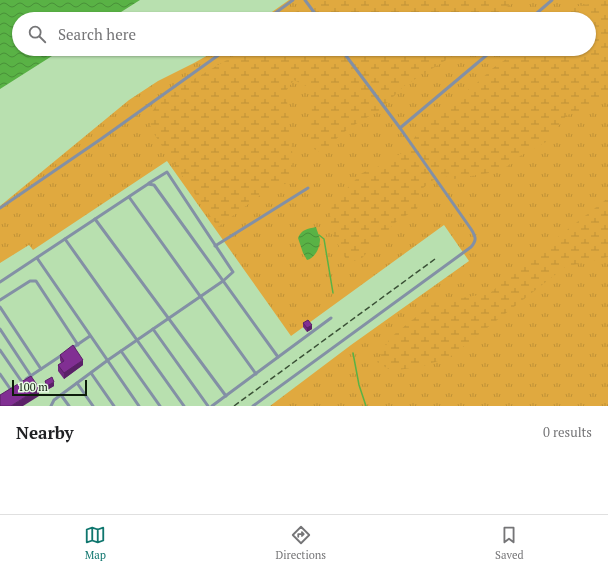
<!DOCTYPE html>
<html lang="en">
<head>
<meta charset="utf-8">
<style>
	body { margin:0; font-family:"PT Serif",serif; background:#f2f2f2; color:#202124 }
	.scale { position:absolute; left:12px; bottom:10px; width:75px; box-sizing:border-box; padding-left:4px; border:2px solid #0d1c0a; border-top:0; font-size:11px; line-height:14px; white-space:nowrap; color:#0d1c0a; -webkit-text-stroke:3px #e6fbe2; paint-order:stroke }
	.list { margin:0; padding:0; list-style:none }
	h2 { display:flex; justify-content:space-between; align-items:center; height:52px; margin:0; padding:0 16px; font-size:17px }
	h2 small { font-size:13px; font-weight:400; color:#757577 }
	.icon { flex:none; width:22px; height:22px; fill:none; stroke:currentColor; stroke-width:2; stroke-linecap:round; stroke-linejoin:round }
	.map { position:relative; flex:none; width:608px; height:406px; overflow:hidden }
	.search { position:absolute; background:#fff; box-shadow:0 1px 3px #0004; left:12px; right:12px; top:12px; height:44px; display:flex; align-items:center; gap:10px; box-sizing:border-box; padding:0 14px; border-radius:22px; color:#757577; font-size:15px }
	.sheet { height:108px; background:#fff }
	nav { display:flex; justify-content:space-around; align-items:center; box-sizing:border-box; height:56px; border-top:1px solid #e0e0e0; background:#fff; font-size:11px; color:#757577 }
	nav a { display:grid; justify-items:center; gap:2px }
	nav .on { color:#0f766e }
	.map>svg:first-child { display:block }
	.grass { fill:url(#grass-tufts) }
	.wetland { fill:url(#wetland-marsh) }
	.water { fill:url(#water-waves) }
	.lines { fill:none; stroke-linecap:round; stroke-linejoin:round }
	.stream { stroke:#59b245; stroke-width:1.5 }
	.service { stroke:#8390a5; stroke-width:3 }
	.rail { stroke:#3a5036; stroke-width:1.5; stroke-dasharray:6 3; stroke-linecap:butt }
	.wall { fill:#6f287e }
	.shaded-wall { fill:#5a2167 }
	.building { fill:#812f93; stroke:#5a2167 }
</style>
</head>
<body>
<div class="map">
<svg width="608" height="406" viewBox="0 0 608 406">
	<defs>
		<pattern id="grass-tufts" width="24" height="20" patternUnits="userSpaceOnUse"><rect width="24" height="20" fill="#e0a93f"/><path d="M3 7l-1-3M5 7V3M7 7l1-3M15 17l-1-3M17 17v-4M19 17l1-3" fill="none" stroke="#bf9136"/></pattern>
		<pattern id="wetland-marsh" width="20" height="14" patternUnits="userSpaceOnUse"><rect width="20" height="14" fill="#e0a93f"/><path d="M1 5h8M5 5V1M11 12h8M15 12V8" fill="none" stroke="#bf9136"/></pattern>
		<pattern id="water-waves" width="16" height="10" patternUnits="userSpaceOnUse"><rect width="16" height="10" fill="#59b245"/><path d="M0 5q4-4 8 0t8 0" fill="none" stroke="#489038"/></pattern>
	</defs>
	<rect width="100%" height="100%" fill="#b8e0af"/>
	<path class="grass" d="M289,0H608V406H270L351,345L469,261L444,225L291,336L167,161L33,250L29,245L0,263V206L129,100L158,81L194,63L219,49H589V19H262Z"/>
	<g class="wetland">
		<path d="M318,0H515L513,3L495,14L490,19H279L314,4Z"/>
		<path d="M596,0H608V95L590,108L567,115L546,142L520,156L501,171L454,179L440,175L423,188L417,209L397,221L362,258L348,263L329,228L332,204L362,173L382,165L405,151L430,116L442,110L478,82L493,68L515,53L526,49H589V19H557L573,7L594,3Z"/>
		<path d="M246,49H462L459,52L404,86L380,110L349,128L335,140L324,154L310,147L312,112L310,88L294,80L286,91L293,160L289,182L259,196L218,227L167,154L151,129L150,115L161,98Z"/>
		<path d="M608,198V257L565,267L450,357L423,366L392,371L377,362L390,338L433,303L490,293L531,258Z"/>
	</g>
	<g class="water">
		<path d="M0,0H140L110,19H19V49H63L0,89Z"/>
		<path d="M316,227C317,231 319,235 320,239C320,248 315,258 307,260L303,253L298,238C302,229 307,229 316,227Z"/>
	</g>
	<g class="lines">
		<g class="stream">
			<path d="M319,235L324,239L333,293"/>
			<path d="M353,353L359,385L366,406"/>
		</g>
		<g class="service">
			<path d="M305,0L319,19"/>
			<path d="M267,19L293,0"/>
			<path d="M530,19L552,0"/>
			<path d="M341,49L400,128"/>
			<path d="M129,197L256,374"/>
			<path d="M0,208L101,139L227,49"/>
			<path d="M95,219L226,396"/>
			<path d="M65,239L184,406"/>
			<path d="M215,246L308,188"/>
			<path d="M37,258L139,406"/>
			<path d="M0,282L148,184L154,185L278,357"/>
			<path d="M0,300L30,281H36L78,345"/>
			<path d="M0,307L41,369"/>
			<path d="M0,329L31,376"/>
			<path d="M153,329L208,406"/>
			<path d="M71,349L90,336"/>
			<path d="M0,350L22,382"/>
			<path d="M121,351L160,406"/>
			<path d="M91,373L114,406"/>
			<path d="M0,374L11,390"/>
			<path d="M26,379L62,355"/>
			<path d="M77,383L93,406"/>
			<path d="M61,395L69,406"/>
			<path d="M51,406L54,400L108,360L223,281L233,272L167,172L149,183"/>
			<path d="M212,406L331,318"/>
			<path d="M253,406L471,247C477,240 476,237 471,229L400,128L494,49"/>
		</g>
		<path class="rail" d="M234,406L435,259"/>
	</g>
	<g class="wall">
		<path d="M303,323L312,329L307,332L303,327Z"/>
		<path d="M60,355L83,365L64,379L58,371V365L61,363L60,360Z"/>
		<path d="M45,381L54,386L47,390L45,385Z"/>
	</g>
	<g class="shaded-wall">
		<path d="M312,325V329L307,332V328Z"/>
		<path d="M83,360V365L64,379V373Z"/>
		<path d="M54,382V386L47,390V386Z"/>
		<path d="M39,388V396L23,406H11Z"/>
	</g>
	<g class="building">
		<path d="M308,320L312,325L307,328L303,323Z"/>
		<path d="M73,345L83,360L64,373L58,365L64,361L60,355Z"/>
		<path d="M31,376L39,388L11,406H0V395Z"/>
		<path d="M52,377L54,382L47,386L45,381Z"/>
	</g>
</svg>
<div class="scale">100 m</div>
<div class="search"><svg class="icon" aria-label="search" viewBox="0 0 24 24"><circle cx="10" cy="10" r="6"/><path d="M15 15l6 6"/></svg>Search here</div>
</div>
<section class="sheet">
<h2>Nearby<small>0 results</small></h2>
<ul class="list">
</ul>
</section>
<nav>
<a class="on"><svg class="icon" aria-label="map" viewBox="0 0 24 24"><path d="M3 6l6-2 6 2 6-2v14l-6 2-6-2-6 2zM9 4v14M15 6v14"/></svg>Map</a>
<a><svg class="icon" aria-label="directions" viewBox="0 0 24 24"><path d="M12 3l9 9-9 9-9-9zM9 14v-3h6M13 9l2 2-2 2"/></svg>Directions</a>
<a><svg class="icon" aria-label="saved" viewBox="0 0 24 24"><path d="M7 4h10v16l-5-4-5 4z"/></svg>Saved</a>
</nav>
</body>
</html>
